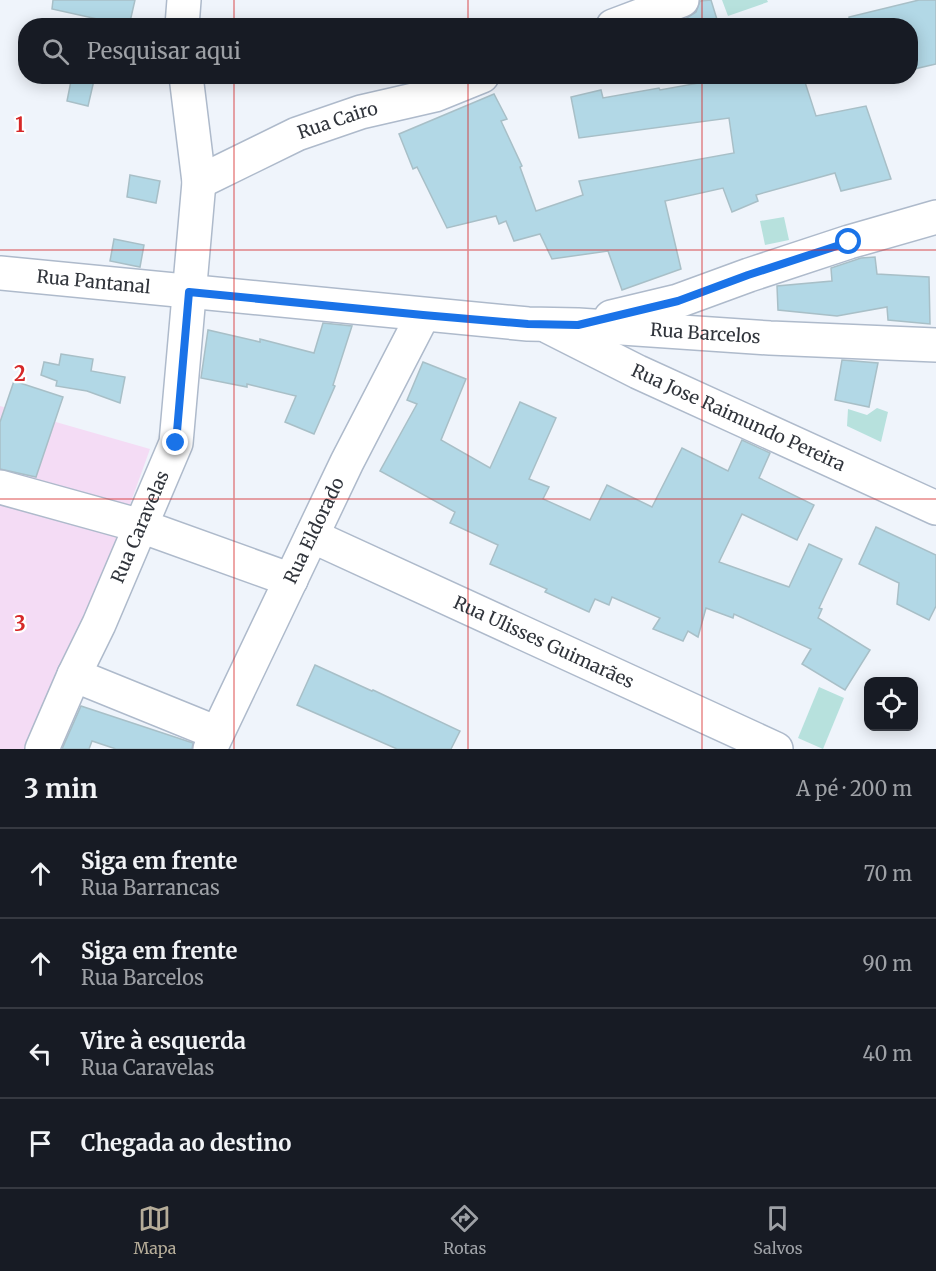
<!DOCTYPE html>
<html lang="pt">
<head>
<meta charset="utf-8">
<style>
	body { margin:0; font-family:Merriweather,serif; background:#242831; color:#f1f3f6 }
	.controls { position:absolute; right:18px; bottom:18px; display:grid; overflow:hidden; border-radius:12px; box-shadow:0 3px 15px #0003 }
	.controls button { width:54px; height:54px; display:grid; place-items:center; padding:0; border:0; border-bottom:2px solid #363941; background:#171b24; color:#f1f3f6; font:30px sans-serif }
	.stop { position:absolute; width:18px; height:18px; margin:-14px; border:4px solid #1a73e8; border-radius:50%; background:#fff }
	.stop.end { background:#1a73e8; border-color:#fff; box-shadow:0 2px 6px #0008 }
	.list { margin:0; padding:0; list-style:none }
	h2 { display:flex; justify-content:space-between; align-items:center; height:78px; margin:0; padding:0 24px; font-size:26px }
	h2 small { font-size:20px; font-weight:400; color:#9ea1a6 }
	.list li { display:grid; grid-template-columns:39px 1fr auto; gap:18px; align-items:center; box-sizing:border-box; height:90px; padding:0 24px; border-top:2px solid #363941 }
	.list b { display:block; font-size:22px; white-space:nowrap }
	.list p { margin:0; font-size:20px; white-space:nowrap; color:#9ea1a6 }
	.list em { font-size:20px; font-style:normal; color:#9ea1a6 }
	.icon { flex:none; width:33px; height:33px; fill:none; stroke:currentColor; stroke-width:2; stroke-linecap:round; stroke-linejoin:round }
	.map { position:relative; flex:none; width:936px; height:749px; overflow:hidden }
	.search { position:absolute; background:#171b24; box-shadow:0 3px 15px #0003; left:18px; right:18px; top:18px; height:66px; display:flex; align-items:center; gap:15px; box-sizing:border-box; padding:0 21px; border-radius:24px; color:#9ea1a6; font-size:22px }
	.sheet { height:438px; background:#171b24 }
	nav { display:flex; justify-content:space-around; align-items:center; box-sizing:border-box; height:84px; border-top:2px solid #363941; background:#171b24; font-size:16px; color:#9ea1a6 }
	nav a { display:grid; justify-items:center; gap:3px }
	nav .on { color:#b6ad99 }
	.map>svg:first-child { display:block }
	.green { fill:#f4dcf5 }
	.water { fill:#b7e1dd }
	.building { fill:#b2d8e6; stroke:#a8bfc7; stroke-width:1.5 }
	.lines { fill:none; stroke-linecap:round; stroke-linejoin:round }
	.minor-casing { stroke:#aebacb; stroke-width:36 }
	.minor { stroke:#fff; stroke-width:33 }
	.route { stroke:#1a73e8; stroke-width:8 }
	.grid { fill:none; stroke:#d62828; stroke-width:1.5; stroke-opacity:0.55 }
	.labels { text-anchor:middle; stroke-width:4.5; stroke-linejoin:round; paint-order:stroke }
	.street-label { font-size:18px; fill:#30343b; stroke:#fff }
	.grid-label { font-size:20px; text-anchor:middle; font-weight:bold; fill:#d62828; stroke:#fff; stroke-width:4.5; stroke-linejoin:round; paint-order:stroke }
</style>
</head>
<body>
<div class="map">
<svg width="936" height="749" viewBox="0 0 936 749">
	<rect width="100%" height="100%" fill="#eff4fb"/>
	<path class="green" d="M0,406L150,449L92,610L28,749H0Z"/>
	<g class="water">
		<path d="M722,0H767L768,2L728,16Z"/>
		<path d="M784,217L789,240L765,245L760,221Z"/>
		<path d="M877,408L888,412L881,442L847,426L848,409L867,415Z"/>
		<path d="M819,687L844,698L823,749L798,738Z"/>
	</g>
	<g class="building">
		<path d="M53,0H135L129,26L52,9Z"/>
		<path d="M711,0L719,26H687L685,19L696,12L700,1Z"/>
		<path d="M919,0H936V64L910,70V26H850L849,17Z"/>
		<path d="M72,76H95L88,106L67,101Z"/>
		<path d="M707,76H803L816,116L866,106L891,179L841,191L835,173L756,195L758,201L732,212L723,188L665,201L681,269L622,290L608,251L552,259L540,234L514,241L506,221L499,224L496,216L447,228L417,167L413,169L399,134L494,94L507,119L501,121L522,166L520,167L536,211L583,195L579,181L734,153L729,118L579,138L571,97L601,90L603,98L659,88L660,90L710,81Z"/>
		<path d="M130,175L160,181L156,203L127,197Z"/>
		<path d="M114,239L144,245L140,267L110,261Z"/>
		<path d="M875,257L877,274L929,277L930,324L888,320L887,307L837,316L778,310L777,286L832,281L831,268L861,258Z"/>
		<path d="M323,323L352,326L333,385L335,386L314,434L285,422L296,396L247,384V387L201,378L208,330L260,342V339L314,353Z"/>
		<path d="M61,354L93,359L91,371L125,377L120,403L87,391L56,386L57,381L41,375L44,362L59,365Z"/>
		<path d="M842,360L878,363L869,407L835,400Z"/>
		<path d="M423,362L466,379L441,440L490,468L520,402L556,418L529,479L549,487L543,499L590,520L607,485L652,507L682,448L728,471L742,440L770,453L759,478L814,505L797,540L742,514L719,562L789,587L809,544L842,559L819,608L822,609L818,618L870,650L845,690L802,664L811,649L734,614L733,618L706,608L698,637L688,631L683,641L653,629L660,618L612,597L609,605L595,599L589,612L545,592L547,589L490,564L498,545L450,523L455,512L380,471L417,404L407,400Z"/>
		<path d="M14,381L63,397L36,477L0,469V422Z"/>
		<path d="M876,527L936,555V606L929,620L897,604L899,583L859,564Z"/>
		<path d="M315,665L372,691L373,690L460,731L451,749H397L297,705Z"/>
		<path d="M81,706L193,743L192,749H116L92,741L89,749H62Z"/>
	</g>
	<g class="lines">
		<defs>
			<g id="minor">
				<path d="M182,26L184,0"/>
				<path d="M613,26L682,0"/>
				<path id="s1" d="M199,182L297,134L361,112L435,95L482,76"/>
				<path id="s2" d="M0,273L528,324L578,325L770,338L936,345"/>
				<path d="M611,317L678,301L749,275L849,242L936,217"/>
				<path id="s3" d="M549,327L638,372L936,508"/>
				<path d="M0,487L141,526L291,580"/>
				<path id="s4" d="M312,536L776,749"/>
				<path d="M74,675L217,733"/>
				<path id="s5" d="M42,749L74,675L99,624L176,443L199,182L186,76"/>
				<path id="s6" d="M210,749L347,462L423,315"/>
			</g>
		</defs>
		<use href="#minor" class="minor-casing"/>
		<use href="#minor" class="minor"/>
	</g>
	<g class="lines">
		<path class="route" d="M176,443L189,292L423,315L528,324L578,325L678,301L748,275L849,242"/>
	</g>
	<path class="grid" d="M234,0V26M468,0V26M702,0V26M234,76V749M468,76V749M702,76V749M0,250H936M0,499H936"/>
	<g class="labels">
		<g class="street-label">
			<text dy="6" stroke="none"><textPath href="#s1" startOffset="152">Rua Cairo</textPath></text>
			<text dy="6" stroke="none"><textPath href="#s2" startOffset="94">Rua Pantanal</textPath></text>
			<text dy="6" stroke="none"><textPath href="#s2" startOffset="708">Rua Barcelos</textPath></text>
			<text dy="6" stroke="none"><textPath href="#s3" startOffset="210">Rua Jose Raimundo Pereira</textPath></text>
			<text dy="6" stroke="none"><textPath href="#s5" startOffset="243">Rua Caravelas</textPath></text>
			<text dy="6" stroke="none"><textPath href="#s6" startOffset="242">Rua Eldorado</textPath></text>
			<text dy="6" stroke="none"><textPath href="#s4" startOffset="255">Rua Ulisses Guimarães</textPath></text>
		</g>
	</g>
	<g class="grid-label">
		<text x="20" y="132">1</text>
		<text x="20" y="381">2</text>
		<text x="20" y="631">3</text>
	</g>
</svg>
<div class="controls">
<button><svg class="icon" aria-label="locate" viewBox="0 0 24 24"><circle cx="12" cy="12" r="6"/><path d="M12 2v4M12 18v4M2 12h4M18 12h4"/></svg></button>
</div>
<div class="stop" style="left:849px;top:242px"></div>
<div class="stop end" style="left:176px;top:443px"></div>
<div class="search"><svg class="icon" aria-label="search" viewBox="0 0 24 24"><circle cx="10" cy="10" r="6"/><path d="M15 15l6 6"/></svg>Pesquisar aqui</div>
</div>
<section class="sheet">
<h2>3 min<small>A pé · 200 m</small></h2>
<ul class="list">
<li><svg class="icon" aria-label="ahead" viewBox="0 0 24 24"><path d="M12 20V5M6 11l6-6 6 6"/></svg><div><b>Siga em frente</b><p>Rua Barrancas</p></div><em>70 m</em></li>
<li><svg class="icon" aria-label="ahead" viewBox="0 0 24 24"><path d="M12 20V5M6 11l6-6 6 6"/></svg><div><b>Siga em frente</b><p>Rua Barcelos</p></div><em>90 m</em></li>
<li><svg class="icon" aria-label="left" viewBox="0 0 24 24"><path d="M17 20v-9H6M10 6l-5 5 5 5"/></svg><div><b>Vire à esquerda</b><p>Rua Caravelas</p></div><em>40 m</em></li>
<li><svg class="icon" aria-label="arrive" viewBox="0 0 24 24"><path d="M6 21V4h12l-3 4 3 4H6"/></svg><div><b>Chegada ao destino</b></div></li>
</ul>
</section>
<nav>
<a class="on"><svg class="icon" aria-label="map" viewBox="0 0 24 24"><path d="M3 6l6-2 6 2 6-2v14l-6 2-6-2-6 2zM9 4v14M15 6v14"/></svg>Mapa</a>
<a><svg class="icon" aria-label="directions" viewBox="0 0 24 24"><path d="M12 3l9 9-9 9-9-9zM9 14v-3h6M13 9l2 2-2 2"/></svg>Rotas</a>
<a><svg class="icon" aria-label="saved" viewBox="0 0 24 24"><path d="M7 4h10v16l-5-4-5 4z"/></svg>Salvos</a>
</nav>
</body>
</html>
